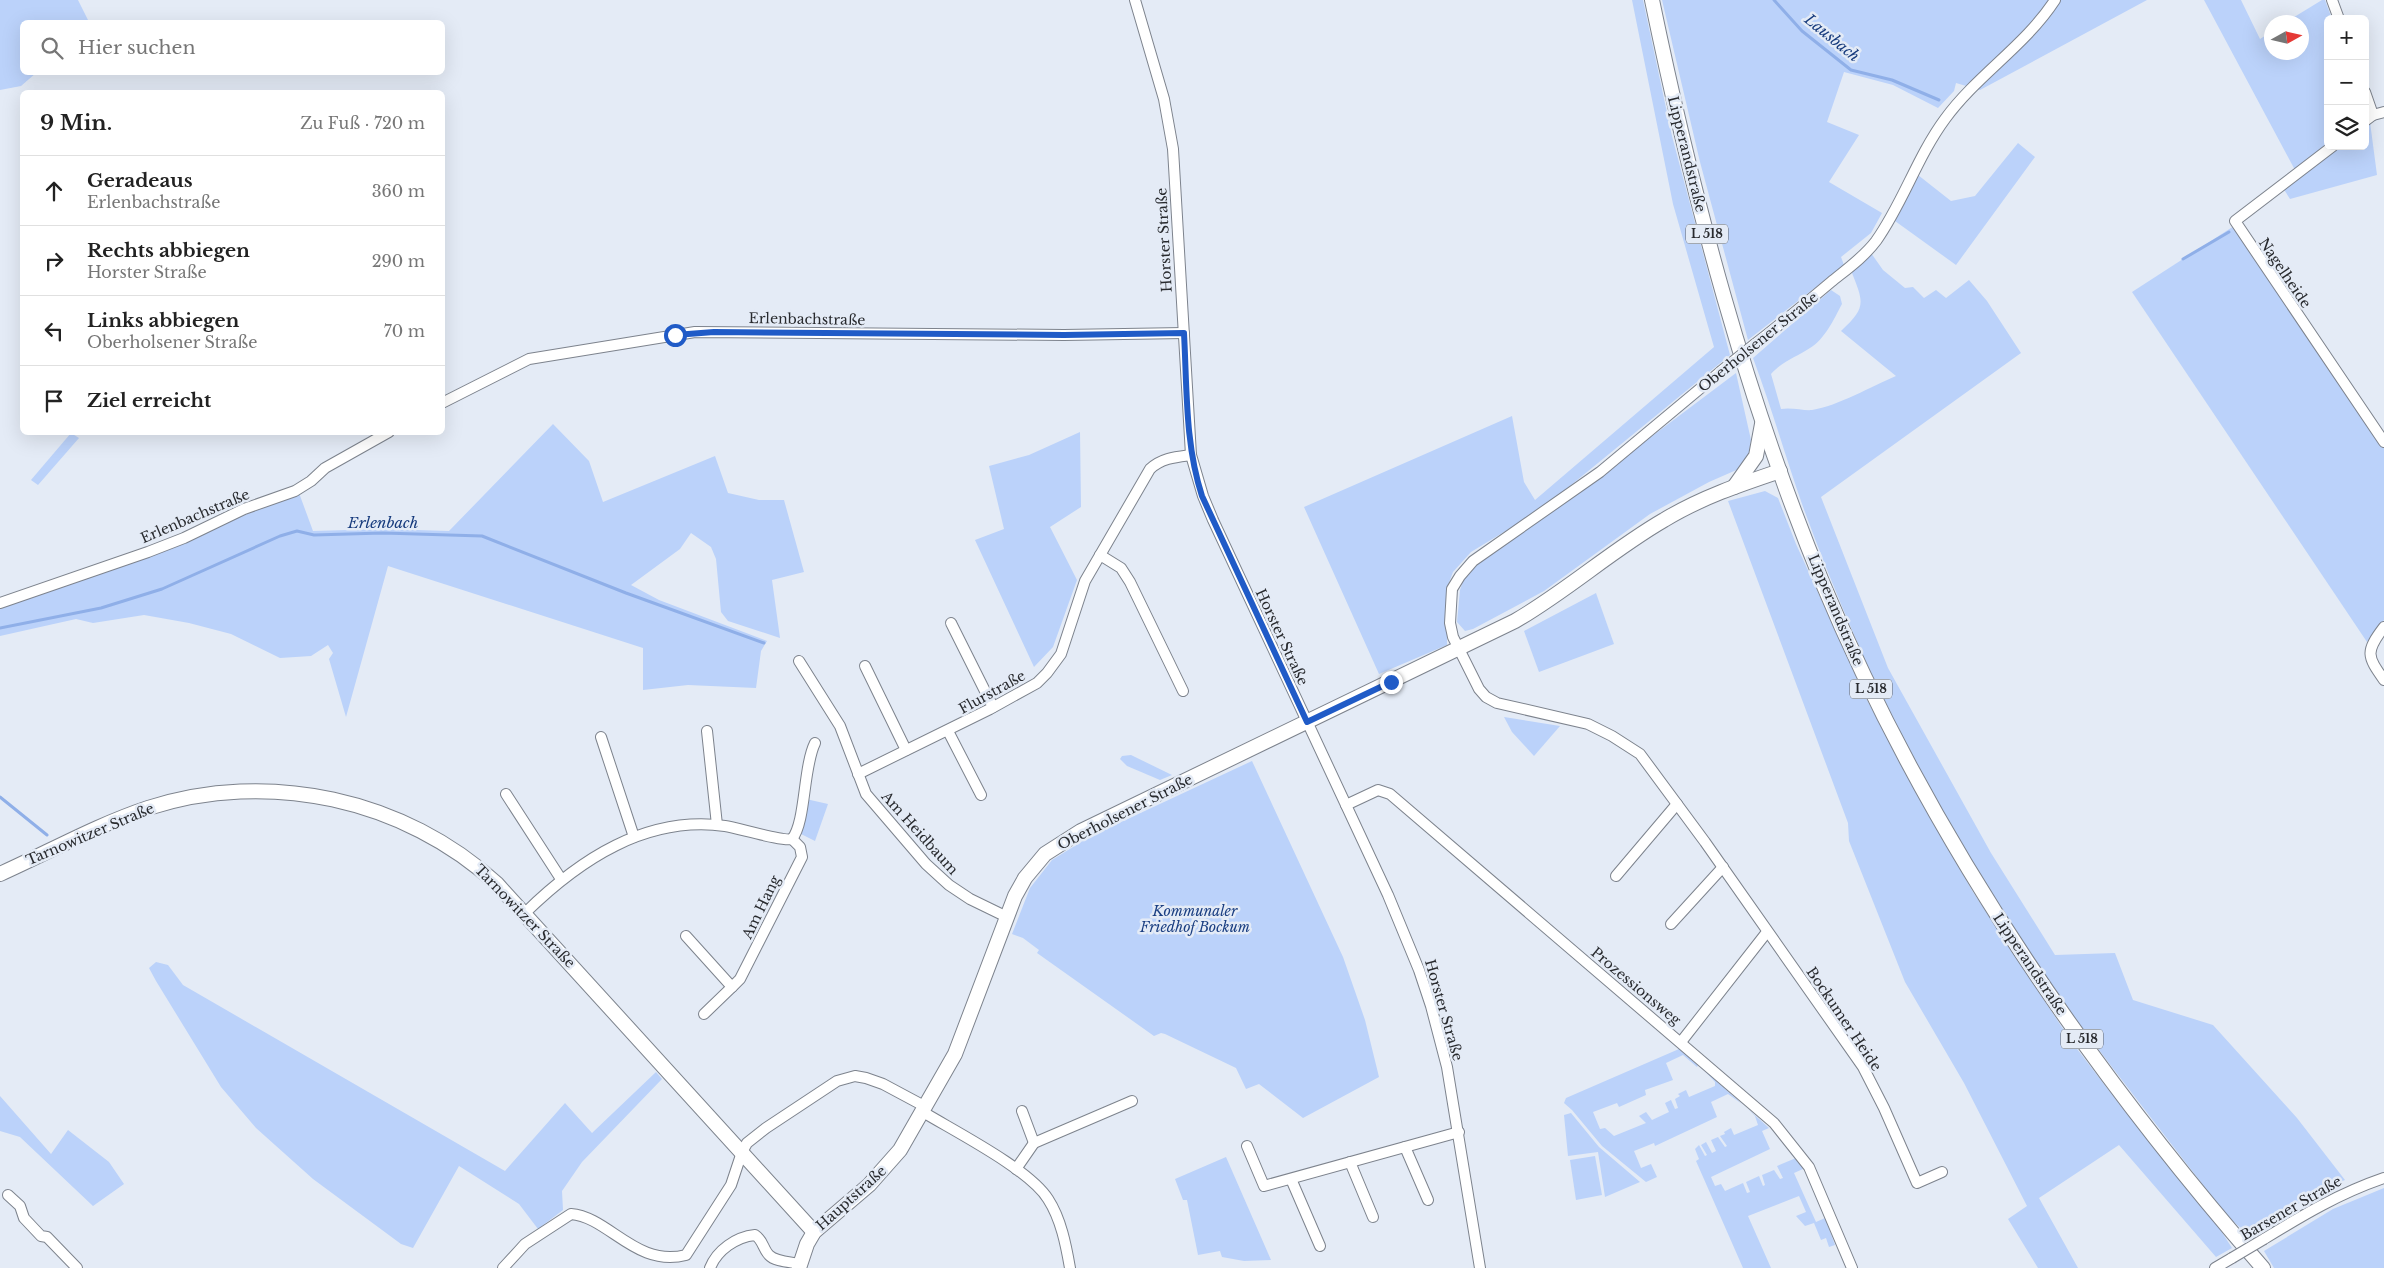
<!DOCTYPE html>
<html lang="de">
<head>
<meta charset="utf-8">
<style>
	body { margin:0; font-family:"Libre Baskerville",serif; background:#f6f6f6; color:#222 }
	.controls { position:absolute; right:15px; top:15px; display:grid; overflow:hidden; border-radius:8px; box-shadow:0 5px 20px #0002 }
	.controls button { width:45px; height:45px; display:grid; place-items:center; padding:0; border:0; border-bottom:1px solid #e0e0e0; background:#fff; color:#222; font:25px sans-serif }
	.compass { position:absolute; left:2264px; top:15px; width:45px; height:45px; border-radius:50%; background:#fff; box-shadow:0 5px 20px #0002; rotate:82deg }
	.stop { position:absolute; width:15px; height:15px; margin:-11px; border:4px solid #205bc7; border-radius:50%; background:#fff }
	.stop.end { background:#205bc7; border-color:#fff; box-shadow:0 1px 5px #0008 }
	.list { margin:0; padding:0; list-style:none }
	h2 { display:flex; justify-content:space-between; align-items:center; height:65px; margin:0; padding:0 20px; font-size:21px }
	h2 small { font-size:16px; font-weight:400; color:#767676 }
	.list li { display:grid; grid-template-columns:32px 1fr auto; gap:15px; align-items:center; box-sizing:border-box; height:70px; padding:0 20px; border-top:1px solid #e0e0e0 }
	.list b { display:block; font-size:19px; white-space:nowrap }
	.list p { margin:0; font-size:16px; white-space:nowrap; color:#767676 }
	.list em { font-size:16px; font-style:normal; color:#767676 }
	.icon { flex:none; width:28px; height:28px; fill:none; stroke:currentColor; stroke-width:2; stroke-linecap:round; stroke-linejoin:round }
	.map { position:relative; flex:none; width:2384px; height:1268px; overflow:hidden }
	.search { position:absolute; background:#fff; box-shadow:0 5px 20px #0002; left:20px; top:20px; width:425px; height:55px; display:flex; align-items:center; gap:12px; box-sizing:border-box; padding:0 18px; border-radius:8px; color:#767676; font-size:19px }
	.panel { position:absolute; background:#fff; box-shadow:0 5px 20px #0002; left:20px; top:90px; width:425px; height:345px; border-radius:8px }
	.map>svg:first-child { display:block }
	.green { fill:#bbd2fa }
	.lines { fill:none; stroke-linecap:round; stroke-linejoin:round }
	.stream { stroke:#8fafe8; stroke-width:3 }
	.minor-casing { stroke:#7d838d; stroke-width:12 }
	.major-casing { stroke:#7d838d; stroke-width:16 }
	.minor { stroke:#fff; stroke-width:10 }
	.major { stroke:#fff; stroke-width:14 }
	.minor-bridge-casing { stroke:#7d838d; stroke-width:12; stroke-linecap:butt }
	.minor-bridge { stroke:#fff; stroke-width:10 }
	.route { stroke:#205bc7; stroke-width:6 }
	.labels { text-anchor:middle; stroke-width:5; stroke-linejoin:round; paint-order:stroke }
	.shield { fill:#e4ebf6; stroke:#60646a; stroke-width:1 }
	.shield-label { font-size:12px; font-weight:bold; fill:#282a2e }
	.street-label { font-size:14px; fill:#282a2e; stroke:#e4ebf6 }
	.park-label { font-size:14px; font-style:italic; fill:#1b3f82; stroke:#e4ebf6 }
	.water-label { font-size:15px; font-style:italic; fill:#173b7d; stroke:#e4ebf6 }
</style>
</head>
<body>
<div class="map">
<svg width="2384" height="1268" viewBox="0 0 2384 1268">
	<rect width="100%" height="100%" fill="#e4ebf6"/>
	<g class="green">
		<path d="M0,0H78L89,22H22V72L36,73L21,86L0,90Z"/>
		<path d="M1632,0H1643L1672,136L1730,355L1543,508L1471,552L1453,572L1447,588V645L1379,674L1304,507L1512,416L1524,482L1535,500L1714,347L1673,204Z"/>
		<path d="M1662,0H2147L1980,90L1956,83L1954,91L1938,108L1893,85L1844,72L1827,122L1859,135L1829,182L1882,213L1871,233L1841,257L1844,265L1748,340L1700,162Z"/>
		<path d="M2204,0H2241L2260,39L2271,32L2272,52H2302V22H2286L2322,0H2325L2332,19H2328V144L2295,170Z"/>
		<path d="M2370,122L2377,175L2290,199L2283,188L2337,146H2365V125Z"/>
		<path d="M2018,143L2035,157L1956,265L1895,221L1918,175L1951,201L1975,196Z"/>
		<path d="M2234,226L2384,447V620L2367,642L2132,292Z"/>
		<path d="M1871,253L1883,270L1905,288L1913,287L1924,298L1936,290L1946,298L1969,280L1987,301L2021,353L1821,497L1888,668L1991,853L2055,955L2115,953L2133,1000L2213,1025L2297,1118L2345,1180L2315,1192L2251,1237L2228,1217C2166,1137 2103,1057 2044,976C2001,916 1962,850 1927,785C1878,695 1837,600 1802,504C1785,455 1771,406 1753,358L1831,290L1840,296L1842,304C1834,319 1825,339 1810,348C1795,358 1784,360 1771,374L1781,409C1792,407 1804,411 1812,410C1838,406 1872,386 1896,376L1841,331C1866,308 1864,303 1852,273L1855,267Z"/>
		<path d="M1736,373L1751,440L1748,459L1741,468L1709,482L1650,514L1544,591L1473,629L1465,631L1457,622L1460,590L1465,575L1478,563L1538,522Z"/>
		<path d="M553,424L589,461L603,502L715,456L728,493L759,500H784L804,572L772,580L780,638L728,621L721,612L716,559L711,547L691,533L680,549L631,585L659,600L767,641L761,651L756,688L688,685L643,690V648L388,566L346,717L329,659L333,653L328,645L311,656L280,658L231,634L189,623L144,615L93,623L76,619L0,636V609L223,524L299,493L313,531L383,529L449,531Z"/>
		<path d="M1080,432L1081,507L1050,527L1077,580L1053,647L1034,667L975,540L1004,529L989,466L1029,455Z"/>
		<path d="M71,433L79,438L38,485L31,480Z"/>
		<path d="M1765,491L1778,498L1796,544L1866,698L1918,796L1973,892L2071,1041L2123,1109L2216,1223L2232,1248L2216,1257L2119,1145L2039,1198L2078,1268H2038L2008,1219L2027,1206L1964,1083L1905,982L1849,841L1848,823L1728,501Z"/>
		<path d="M1596,593L1614,644L1539,672L1524,631Z"/>
		<path d="M1504,717L1560,726L1534,756L1512,732Z"/>
		<path d="M1131,755L1172,775L1160,780L1127,766L1120,759L1122,756Z"/>
		<path d="M1252,761L1343,957L1365,1020L1379,1077L1303,1118L1259,1084L1246,1089L1236,1068L1165,1034L1161,1033L1154,1036L1037,953L1039,950L1023,938L1012,934L1030,888L1052,860L1089,837Z"/>
		<path d="M806,799L828,804L815,841L801,834Z"/>
		<path d="M156,962L168,965L183,985L505,1171L565,1103L592,1133L656,1072L662,1079L582,1162L562,1191L563,1210L538,1229L519,1204L459,1166L413,1248L401,1244L313,1179L256,1128L221,1087L156,981L149,968Z"/>
		<path d="M1679,1049L1698,1065L1697,1067L1683,1055L1666,1063L1673,1080L1645,1090L1646,1095L1619,1107L1617,1103L1593,1112L1600,1129L1605,1128L1614,1136L1646,1123L1639,1116L1646,1112L1652,1120L1669,1112L1665,1103L1671,1100L1675,1109L1678,1108L1675,1099L1680,1096L1678,1094L1686,1090L1689,1097L1715,1086V1082L1703,1069L1742,1104L1728,1094L1711,1102L1717,1117L1655,1146L1654,1143L1634,1151L1641,1168L1651,1164L1657,1177L1646,1182L1602,1146L1572,1110L1564,1103L1566,1098Z"/>
		<path d="M0,1096L51,1154L68,1130L109,1162L124,1184L93,1206L20,1137L0,1131Z"/>
		<path d="M1748,1109L1769,1128L1762,1131L1770,1149L1711,1177L1715,1186L1721,1184L1725,1191L1743,1183L1747,1193L1750,1192L1746,1182L1759,1176L1763,1186L1765,1185L1762,1175L1774,1170L1780,1179L1783,1178L1777,1166L1796,1158L1803,1169L1794,1173L1816,1222L1825,1218L1835,1245L1829,1247L1826,1238L1821,1240L1814,1223L1805,1226L1796,1216L1806,1212L1799,1196L1748,1216L1771,1268H1743L1696,1161L1699,1159L1695,1149L1699,1145L1705,1156L1707,1155L1701,1145L1706,1142L1712,1153L1716,1151L1711,1140L1718,1137L1725,1147L1727,1146L1720,1136L1725,1134L1724,1132L1731,1128L1734,1135L1758,1125L1755,1116Z"/>
		<path d="M1571,1113L1599,1147L1640,1182L1605,1197L1598,1152L1568,1156L1564,1115Z"/>
		<path d="M1595,1156L1602,1195L1576,1200L1570,1160Z"/>
		<path d="M1226,1157L1271,1260L1244,1261L1222,1257L1220,1251L1198,1255L1187,1200H1183L1175,1179Z"/>
		<path d="M2384,1188V1268H2274L2264,1251L2333,1209Z"/>
	</g>
	<g class="lines">
		<g class="stream">
			<path d="M1774,0L1802,31L1851,70L1892,80L1939,100"/>
			<path d="M2183,259L2229,232"/>
			<path d="M0,628L101,608L162,589L280,536L297,531L314,535L383,533L482,536L626,593L764,643"/>
			<path d="M0,797L47,835"/>
		</g>
		<defs>
			<g id="minor">
				<path d="M1135,0L1164,99L1173,149L1191,455L1203,496L1213,520L1388,895L1419,970L1431,1006L1447,1067L1480,1268"/>
				<path d="M2332,0L2339,19"/>
				<path d="M2365,92L2373,115"/>
				<path d="M2365,121L2373,115L2384,112"/>
				<path d="M2333,146L2235,221L2384,442"/>
				<path d="M1755,344C1781,324 1806,303 1831,282C1847,269 1864,257 1876,241C1903,203 1917,157 1945,119C1977,75 2025,46 2055,0"/>
				<path d="M1720,372L1600,472L1473,561L1460,576L1452,589L1450,623L1453,637L1479,689L1486,697L1497,703L1588,724L1612,736L1640,754L1705,842L1863,1067L1884,1108L1917,1183L1942,1172"/>
				<path d="M442,403L529,359L695,332L1064,335L1184,333"/>
				<path d="M1100,555L1121,568L1130,582L1183,691"/>
				<path d="M0,603L148,552L184,538L244,509L295,491L311,481L325,468L389,432"/>
				<path d="M951,623L993,707"/>
				<path d="M2384,627C2365,652 2367,656 2384,680"/>
				<path d="M799,661L840,726L866,794L926,864L949,885L970,899L1007,917"/>
				<path d="M865,666L906,750"/>
				<path d="M707,731L717,825"/>
				<path d="M948,731L981,795"/>
				<path d="M601,737L634,837"/>
				<path d="M858,774L990,709L1037,683L1047,673L1061,654L1085,581L1150,469C1162,458 1176,457 1191,455"/>
				<path d="M506,794L561,879"/>
				<path d="M1346,805L1378,790L1390,794L1774,1123L1809,1167L1852,1268"/>
				<path d="M792,839C806,822 803,767 815,743"/>
				<path d="M1616,876L1677,804"/>
				<path d="M525,913C579,860 646,815 725,826C738,828 784,842 792,839"/>
				<path d="M1671,924L1723,867"/>
				<path d="M686,936L732,987L740,979L802,857L800,847L792,839"/>
				<path d="M704,1014L732,987"/>
				<path d="M1681,1042L1767,932"/>
				<path d="M1022,1111L1034,1143"/>
				<path d="M923,1112C956,1132 1029,1169 1048,1199C1061,1219 1066,1245 1070,1268"/>
				<path d="M1247,1146L1264,1186L1459,1132"/>
				<path d="M1405,1147L1428,1200"/>
				<path d="M1350,1162L1373,1217"/>
				<path d="M1016,1169L1034,1143L1132,1101"/>
				<path d="M1291,1179L1320,1246"/>
				<path d="M8,1195L20,1206L24,1218L41,1236L47,1237L77,1268"/>
				<path d="M2264,1239C2303,1215 2340,1193 2384,1178"/>
				<path d="M503,1268L525,1244L571,1214C609,1217 636,1268 686,1255L731,1185L742,1152L747,1143L766,1128L837,1081L855,1076L866,1078L883,1084L926,1107"/>
				<path d="M710,1268C717,1250 736,1237 755,1235C763,1240 763,1249 769,1255C775,1262 792,1262 800,1264"/>
				<path d="M2215,1268L2232,1258"/>
			</g>
			<g id="major">
				<path d="M1652,0C1693,198 1745,396 1823,584C1928,835 2084,1063 2263,1268"/>
				<path d="M1734,487L1756,456L1762,424"/>
				<path d="M0,874C49,852 97,825 148,808C268,769 405,799 497,884L814,1232"/>
				<path d="M799,1268L807,1244L814,1232L869,1185L900,1150L955,1054L1015,896L1025,878L1045,854L1081,831L1515,621C1567,591 1612,550 1664,520C1700,498 1741,484 1780,471"/>
			</g>
		</defs>
		<use href="#minor" class="minor-casing"/>
		<use href="#major" class="major-casing"/>
		<use href="#minor" class="minor"/>
		<use href="#major" class="major"/>
		<defs>
			<g id="minor-bridge">
				<path d="M1720,372L1755,344"/>
				<path d="M2232,1258L2264,1239"/>
			</g>
		</defs>
		<use href="#minor-bridge" class="minor-bridge-casing"/>
		<use href="#minor-bridge" class="minor-bridge"/>
	</g>
	<g class="lines">
		<path class="route" d="M675,335L714,332L1064,335L1184,333C1187,388 1185,444 1202,496L1307,722L1391,682"/>
	</g>
	<g class="labels">
		<g class="shield">
			<rect x="1686" y="224.5" width="42" height="19" rx="4"/>
			<rect x="1850" y="679.5" width="42" height="19" rx="4"/>
			<rect x="2061" y="1029.5" width="42" height="19" rx="4"/>
		</g>
		<g class="shield-label">
			<text x="1707" y="238">L 518</text>
			<text x="1871" y="693">L 518</text>
			<text x="2082" y="1043">L 518</text>
		</g>
		<g class="street-label">
			<text transform="translate(1687 154) rotate(76)" y="5">Lipperandstraße</text>
			<text transform="translate(1164 240) rotate(-93)" y="5">Horster Straße</text>
			<text transform="translate(2285 273) rotate(56)" y="5">Nagelheide</text>
			<text transform="translate(807 319) rotate(1)" y="5">Erlenbachstraße</text>
			<text transform="translate(1758 342) rotate(-39)" y="5">Oberholsener Straße</text>
			<text transform="translate(195 516) rotate(-23)" y="5">Erlenbachstraße</text>
			<text transform="translate(1836 610) rotate(67)" y="5">Lipperandstraße</text>
			<text transform="translate(1282 637) rotate(65)" y="5">Horster Straße</text>
			<text transform="translate(992 692) rotate(-29)" y="5">Flurstraße</text>
			<text transform="translate(1125 812) rotate(-27)" y="5">Oberholsener Straße</text>
			<text transform="translate(920 833) rotate(48)" y="5">Am Heidbaum</text>
			<text transform="translate(90 834) rotate(-23)" y="5">Tarnowitzer Straße</text>
			<text transform="translate(761 907) rotate(-64)" y="5">Am Hang</text>
			<text transform="translate(525 916) rotate(46)" y="5">Tarnowitzer Straße</text>
			<text transform="translate(2030 964) rotate(56)" y="5">Lipperandstraße</text>
			<text transform="translate(1636 986) rotate(40)" y="5">Prozessionsweg</text>
			<text transform="translate(1444 1010) rotate(74)" y="5">Horster Straße</text>
			<text transform="translate(1844 1019) rotate(56)" y="5">Bockumer Heide</text>
			<text transform="translate(851 1198) rotate(-42)" y="5">Hauptstraße</text>
			<text transform="translate(2291 1208) rotate(-30)" y="5">Barsener Straße</text>
		</g>
		<g class="park-label">
			<text x="1195" y="916">Kommunaler<tspan x="1195" dy="16">Friedhof Bockum</tspan></text>
		</g>
		<g class="water-label">
			<text transform="translate(1832 38) rotate(39)" y="5">Lausbach</text>
			<text x="383" y="528">Erlenbach</text>
		</g>
	</g>
</svg>
<div class="controls">
<button>+</button>
<button>−</button>
<button><svg class="icon" aria-label="layers" viewBox="0 0 24 24"><path d="M12 4l9 5-9 5-9-5zM3 14l9 5 9-5"/></svg></button>
</div>
<svg class="compass" viewBox="-18 -18 36 36"><path d="M0-13l5 13h-10z" fill="#e53935"/><path d="M0 13l5-13h-10z" fill="#767676"/></svg>
<div class="stop" style="left:675px;top:335px"></div>
<div class="stop end" style="left:1391px;top:682px"></div>
<div class="search"><svg class="icon" aria-label="search" viewBox="0 0 24 24"><circle cx="10" cy="10" r="6"/><path d="M15 15l6 6"/></svg>Hier suchen</div>
<section class="panel">
<h2>9 Min.<small>Zu Fuß · 720 m</small></h2>
<ul class="list">
<li><svg class="icon" aria-label="ahead" viewBox="0 0 24 24"><path d="M12 20V5M6 11l6-6 6 6"/></svg><div><b>Geradeaus</b><p>Erlenbachstraße</p></div><em>360 m</em></li>
<li><svg class="icon" aria-label="right" viewBox="0 0 24 24"><path d="M7 20v-9h11M14 6l5 5-5 5"/></svg><div><b>Rechts abbiegen</b><p>Horster Straße</p></div><em>290 m</em></li>
<li><svg class="icon" aria-label="left" viewBox="0 0 24 24"><path d="M17 20v-9H6M10 6l-5 5 5 5"/></svg><div><b>Links abbiegen</b><p>Oberholsener Straße</p></div><em>70 m</em></li>
<li><svg class="icon" aria-label="arrive" viewBox="0 0 24 24"><path d="M6 21V4h12l-3 4 3 4H6"/></svg><div><b>Ziel erreicht</b></div></li>
</ul>
</section>
</div>
</body>
</html>
